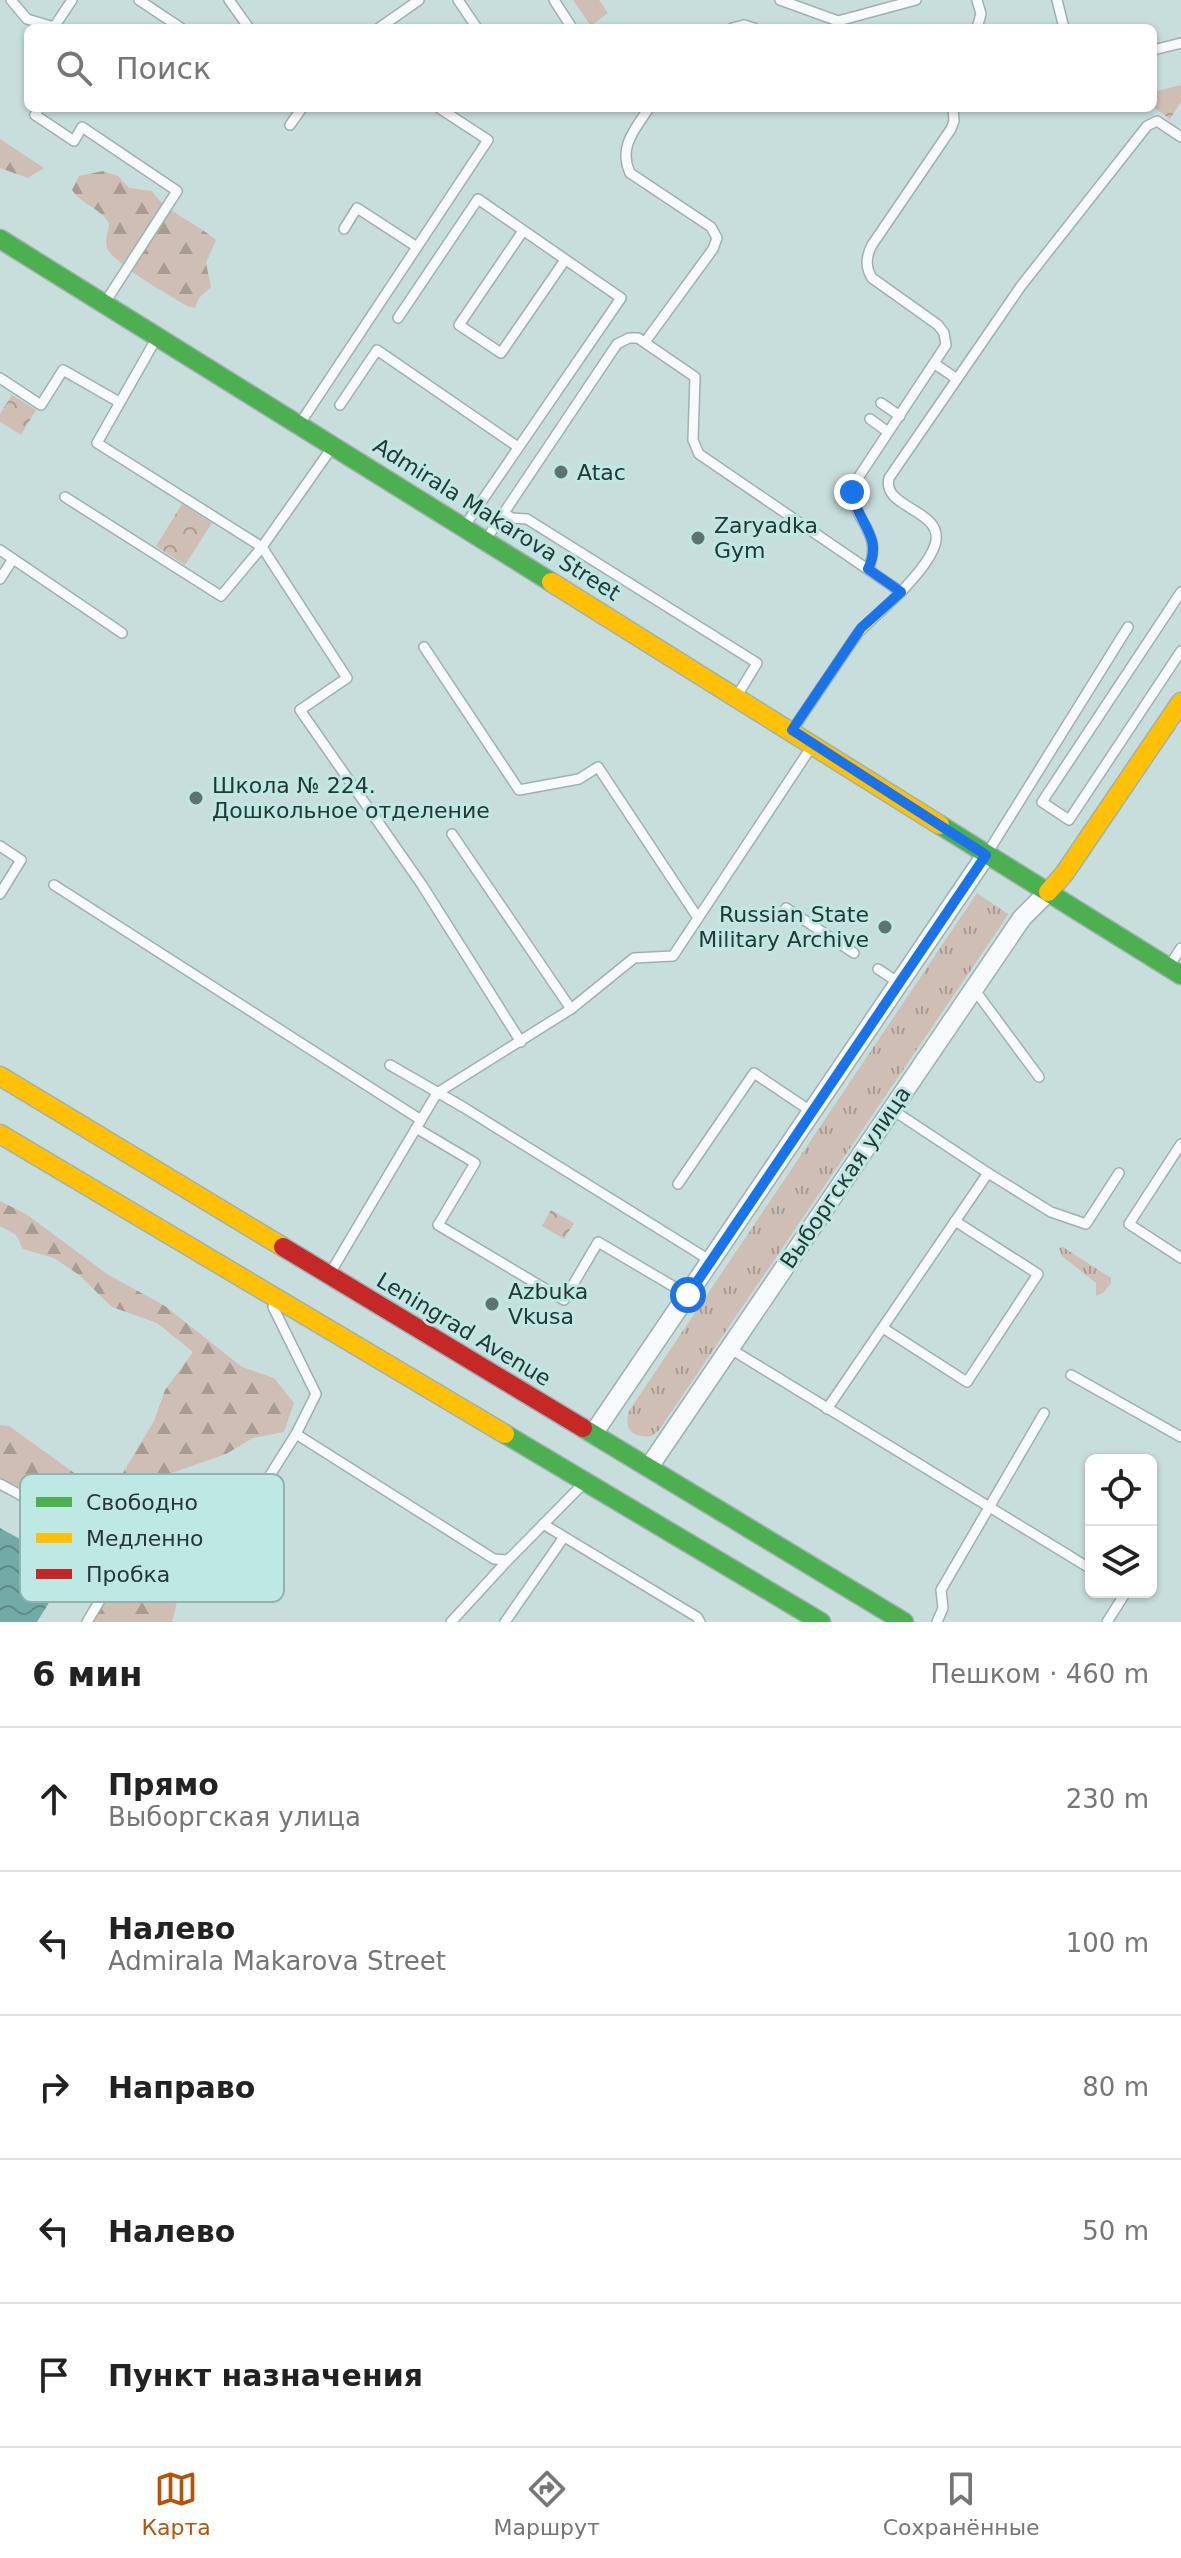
<!DOCTYPE html>
<html lang="ru">
<head>
<meta charset="utf-8">
<style>
	body { margin:0; font-family:"DejaVu Sans",sans-serif; background:#f6f6f6; color:#222 }
	.controls { position:absolute; right:24px; bottom:24px; display:grid; overflow:hidden; border-radius:12px; box-shadow:0 2px 6px #0004 }
	.controls button { width:72px; height:72px; display:grid; place-items:center; padding:0; border:0; border-bottom:2px solid #e0e0e0; background:#fff; color:#222; font:40px sans-serif }
	.stop { position:absolute; width:24px; height:24px; margin:-18px; border:6px solid #1a73e8; border-radius:50%; background:#fff }
	.stop.end { background:#1a73e8; border-color:#fff; box-shadow:0 2px 8px #0008 }
	.list { margin:0; padding:0; list-style:none }
	h2 { display:flex; justify-content:space-between; align-items:center; height:104px; margin:0; padding:0 32px; font-size:34px }
	h2 small { font-size:26px; font-weight:400; color:#767676 }
	.list li { display:grid; grid-template-columns:52px 1fr auto; gap:24px; align-items:center; box-sizing:border-box; height:144px; padding:0 32px; border-top:2px solid #e0e0e0 }
	.list b { display:block; font-size:30px; white-space:nowrap }
	.list p { margin:0; font-size:26px; white-space:nowrap; color:#767676 }
	.list em { font-size:26px; font-style:normal; color:#767676 }
	.icon { flex:none; width:44px; height:44px; fill:none; stroke:currentColor; stroke-width:2; stroke-linecap:round; stroke-linejoin:round }
	.map { position:relative; flex:none; width:1181px; height:1622px; overflow:hidden }
	.search { position:absolute; background:#fff; box-shadow:0 2px 6px #0004; left:24px; right:24px; top:24px; height:88px; display:flex; align-items:center; gap:20px; box-sizing:border-box; padding:0 28px; border-radius:12px; color:#767676; font-size:30px }
	.sheet { height:824px; background:#fff }
	nav { display:flex; justify-content:space-around; align-items:center; box-sizing:border-box; height:112px; border-top:2px solid #e0e0e0; background:#fff; font-size:22px; color:#767676 }
	nav a { display:grid; justify-items:center; gap:4px }
	nav .on { color:#b45309 }
	.map>svg:first-child { display:block }
	.grass { fill:url(#grass-tufts) }
	.forest { fill:url(#forest-firs) }
	.park { fill:url(#park-crowns) }
	.garden { fill:#cfbeb3 }
	.water { fill:url(#water-waves) }
	.lines { fill:none; stroke-linecap:round; stroke-linejoin:round }
	.lane-casing { stroke:#9fb1af; stroke-width:12 }
	.street-casing { stroke:#9fb1af; stroke-width:21 }
	.fast-casing { stroke:#9fb1af; stroke-width:21 }
	.slow-casing { stroke:#9fb1af; stroke-width:21 }
	.jam-casing { stroke:#9fb1af; stroke-width:21 }
	.lane { stroke:#f7fafa; stroke-width:9 }
	.street { stroke:#f7fafa; stroke-width:18 }
	.fast { stroke:#4caf50; stroke-width:18 }
	.slow { stroke:#ffc107; stroke-width:18 }
	.jam { stroke:#c62828; stroke-width:18 }
	.route { stroke:#1a73e8; stroke-width:10 }
	.poi-dot { fill:#5f7170; stroke:#bee8e4; stroke-width:3 }
	.labels { text-anchor:middle; stroke-width:6; stroke-linejoin:round; paint-order:stroke }
	.poi-label { font-size:22px; fill:#273736; stroke:#bee8e4; text-anchor:start }
	.street-label { font-size:22px; fill:#273736; stroke:#bee8e4 }
	.key { fill:#bee8e4; stroke:#91b3b0; stroke-width:2 }
	.key-label { font-size:22px; fill:#273736 }
</style>
</head>
<body>
<div class="map">
<svg width="1181" height="1622" viewBox="0 0 1181 1622">
	<defs>
		<pattern id="grass-tufts" width="24" height="20" patternUnits="userSpaceOnUse" patternTransform="scale(2)"><rect width="24" height="20" fill="#cfbeb3"/><path d="M3 7l-1-3M5 7V3M7 7l1-3M15 17l-1-3M17 17v-4M19 17l1-3" fill="none" stroke="#a89b92"/></pattern>
		<pattern id="forest-firs" width="22" height="20" patternUnits="userSpaceOnUse" patternTransform="scale(2)"><rect width="22" height="20" fill="#cfbeb3"/><path d="M5 1l3.5 6h-7zM16 11l3.5 6h-7z" fill="#a89b92"/></pattern>
		<pattern id="park-crowns" width="20" height="18" patternUnits="userSpaceOnUse" patternTransform="scale(2)"><rect width="20" height="18" fill="#cfbeb3"/><path d="M2 6a3 3 0 1 1 6 0M12 15a3 3 0 1 1 6 0" fill="none" stroke="#a89b92"/></pattern>
		<pattern id="water-waves" width="16" height="10" patternUnits="userSpaceOnUse" patternTransform="scale(2)"><rect width="16" height="10" fill="#74aaa5"/><path d="M0 5q4-4 8 0t8 0" fill="none" stroke="#5f8b87"/></pattern>
	</defs>
	<rect width="100%" height="100%" fill="#c8dedc"/>
	<g class="grass">
		<path d="M977,893L1008,914L1006,918L659,1430L652,1436C633,1439 623,1429 629,1411Z"/>
		<path d="M1063,1247L1111,1278V1283L1103,1293L1096,1296V1283L1062,1256L1059,1248Z"/>
	</g>
	<g class="forest">
		<path d="M0,139L44,168L28,178L0,168Z"/>
		<path d="M103,171L118,176L129,188L152,191C163,210 198,224 216,240L206,263L211,287L199,298L195,308L187,306C169,295 115,265 107,248C104,240 109,231 109,223C101,209 81,204 72,190L79,176Z"/>
		<path d="M0,1201L26,1214L107,1274L165,1306L242,1367L274,1378L294,1403L284,1432L253,1438L226,1454L166,1475L145,1498L137,1512L138,1528L153,1534L207,1495L228,1518C225,1561 206,1551 186,1579C178,1589 176,1609 172,1622H89L123,1569L60,1521L0,1488V1425L9,1426L91,1485H107L121,1476L154,1421L165,1390L193,1352L157,1323L112,1307L79,1275L54,1258L23,1249L16,1235L0,1226Z"/>
	</g>
	<g class="park">
		<path d="M1181,85V102L1170,119L1153,107V97L1157,91Z"/>
		<path d="M12,395L36,410L21,435L0,422V414Z"/>
		<path d="M182,504L212,523L185,565L156,546Z"/>
		<path d="M551,1210L574,1223L564,1239L542,1226Z"/>
	</g>
	<path class="garden" d="M573,0H599L608,13L591,26Z"/>
	<path class="water" d="M0,1528L71,1567L37,1622H0Z"/>
	<g class="lines">
		<defs>
			<g id="lane">
				<path d="M11,0L27,19L54,27L72,0"/>
				<path d="M139,0L181,28"/>
				<path d="M229,0L249,28"/>
				<path d="M458,0L477,28"/>
				<path d="M554,0L572,28"/>
				<path d="M780,0L838,21L916,0"/>
				<path d="M1057,0L1064,28"/>
				<path d="M379,28L419,0"/>
				<path d="M732,28L744,25L754,28"/>
				<path d="M977,28L981,14L977,0"/>
				<path d="M1153,50L1181,43"/>
				<path d="M39,108L35,115L74,141L82,127L177,191L106,301"/>
				<path d="M290,125L302,108"/>
				<path d="M344,229L357,208L417,247"/>
				<path d="M523,231L459,325L501,353L565,260"/>
				<path d="M398,318L478,199L621,298L466,524"/>
				<path d="M645,342L713,249L717,238L711,227L630,173C618,147 635,129 649,108"/>
				<path d="M935,364L957,379"/>
				<path d="M0,378L41,405L63,370L119,402"/>
				<path d="M881,403L900,416"/>
				<path d="M340,405L377,350L518,447"/>
				<path d="M870,419L888,432"/>
				<path d="M301,422L488,140L439,108"/>
				<path d="M331,449L262,547L347,678L300,710L422,885L521,1042"/>
				<path d="M65,497L221,596L262,547L97,443L156,339"/>
				<path d="M504,513L512,518L527,519L757,663L737,696"/>
				<path d="M487,538L617,344L629,338H638L695,377L693,440L699,454L901,592L858,633L793,729"/>
				<path d="M0,550L122,633"/>
				<path d="M868,569C885,532 851,521 852,487L946,345L944,333L938,325L872,278C865,267 866,256 872,245L951,129L954,121L953,108"/>
				<path d="M0,579L13,559"/>
				<path d="M901,592C913,579 929,562 935,545C946,509 881,509 889,478L1021,286L1147,126L1157,121L1181,137"/>
				<path d="M1181,592L1042,802L1069,820L1181,651"/>
				<path d="M424,647L519,790L579,779L598,767L698,918"/>
				<path d="M452,834L571,1009L634,958L673,956L812,746"/>
				<path d="M0,846L21,860L0,894"/>
				<path d="M988,852L1128,627"/>
				<path d="M54,885L421,1120"/>
				<path d="M786,908L854,953"/>
				<path d="M1170,965L1181,948"/>
				<path d="M878,969L899,983"/>
				<path d="M974,989L1039,1077"/>
				<path d="M390,1065L463,1107L711,1261"/>
				<path d="M416,1128L475,1163L438,1225L564,1300L598,1242L688,1295"/>
				<path d="M1181,1144L1129,1224L1181,1258"/>
				<path d="M988,1173L1051,1212L1086,1224L1119,1173"/>
				<path d="M678,1184L754,1073L812,1112"/>
				<path d="M332,1270L437,1093L571,1009"/>
				<path d="M273,1307L316,1394L296,1434L494,1559L508,1560L583,1484"/>
				<path d="M883,1328L967,1382L1038,1274L955,1221"/>
				<path d="M729,1348L1091,1569"/>
				<path d="M1071,1375L1181,1437"/>
				<path d="M827,1409L988,1173L891,1109"/>
				<path d="M0,1484L128,1553L87,1622"/>
				<path d="M543,1524L697,1617L700,1622"/>
				<path d="M128,1553L195,1594L296,1434"/>
				<path d="M451,1622L508,1560"/>
				<path d="M505,1622L564,1537"/>
				<path d="M937,1622L943,1608L941,1590L1044,1413"/>
				<path d="M1107,1622L1126,1592"/>
			</g>
			<g id="street">
				<path d="M593,1434L986,855"/>
				<path d="M649,1467L1022,918L1048,892"/>
			</g>
			<g id="fast">
				<path d="M0,239L551,582"/>
				<path d="M940,825L1181,975"/>
				<path d="M583,1428L904,1622"/>
				<path d="M505,1434L821,1622"/>
			</g>
			<g id="slow">
				<path d="M551,582L940,825"/>
				<path d="M1048,892L1064,874L1181,702"/>
				<path d="M0,1076L283,1247"/>
				<path d="M0,1134L505,1434"/>
			</g>
			<path id="jam" d="M283,1247L583,1428"/>
		</defs>
		<use href="#lane" class="lane-casing"/>
		<use href="#street" class="street-casing"/>
		<use href="#fast" class="fast-casing"/>
		<use href="#slow" class="slow-casing"/>
		<use href="#jam" class="jam-casing"/>
		<use href="#lane" class="lane"/>
		<use href="#street" class="street"/>
		<use href="#fast" class="fast"/>
		<use href="#slow" class="slow"/>
		<use href="#jam" class="jam"/>
	</g>
	<g class="lines">
		<path class="route" d="M688,1295L986,855L792,730L861,628L901,592L868,569C884,536 857,523 852,492"/>
	</g>
	<g class="poi-dot">
		<circle cx="561" cy="472" r="8"/>
		<circle cx="698" cy="538" r="8"/>
		<circle cx="196" cy="798" r="8"/>
		<circle cx="885" cy="927" r="8"/>
		<circle cx="492" cy="1304" r="8"/>
	</g>
	<g class="labels">
		<g class="poi-label">
			<text x="577" y="480">Atac</text>
			<text x="714" y="533">Zaryadka<tspan x="714" dy="25">Gym</tspan></text>
			<text x="212" y="793">Школа № 224.<tspan x="212" dy="25">Дошкольное отделение</tspan></text>
			<text x="869" y="922" text-anchor="end">Russian State<tspan x="869" dy="25">Military Archive</tspan></text>
			<text x="508" y="1299">Azbuka<tspan x="508" dy="25">Vkusa</tspan></text>
		</g>
		<g class="street-label">
			<text transform="translate(497 519) rotate(32)" y="8">Admirala Makarova Street</text>
			<text transform="translate(845 1177) rotate(-56)" y="8">Выборгская улица</text>
			<text transform="translate(464 1329) rotate(31)" y="8">Leningrad Avenue</text>
		</g>
	</g>
	<rect x="20" y="1474" width="264" height="128" rx="12" class="key"/>
	<rect x="36" y="1497" width="36" height="10" fill="#4caf50"/>
	<rect x="36" y="1533" width="36" height="10" fill="#ffc107"/>
	<rect x="36" y="1569" width="36" height="10" fill="#c62828"/>
	<g class="key-label">
		<text x="86" y="1510">Свободно</text>
		<text x="86" y="1546">Медленно</text>
		<text x="86" y="1582">Пробка</text>
	</g>
</svg>
<div class="controls">
<button><svg class="icon" aria-label="locate" viewBox="0 0 24 24"><circle cx="12" cy="12" r="6"/><path d="M12 2v4M12 18v4M2 12h4M18 12h4"/></svg></button>
<button><svg class="icon" aria-label="layers" viewBox="0 0 24 24"><path d="M12 4l9 5-9 5-9-5zM3 14l9 5 9-5"/></svg></button>
</div>
<div class="stop" style="left:688px;top:1295px"></div>
<div class="stop end" style="left:852px;top:492px"></div>
<div class="search"><svg class="icon" aria-label="search" viewBox="0 0 24 24"><circle cx="10" cy="10" r="6"/><path d="M15 15l6 6"/></svg>Поиск</div>
</div>
<section class="sheet">
<h2>6 мин<small>Пешком · 460 m</small></h2>
<ul class="list">
<li><svg class="icon" aria-label="ahead" viewBox="0 0 24 24"><path d="M12 20V5M6 11l6-6 6 6"/></svg><div><b>Прямо</b><p>Выборгская улица</p></div><em>230 m</em></li>
<li><svg class="icon" aria-label="left" viewBox="0 0 24 24"><path d="M17 20v-9H6M10 6l-5 5 5 5"/></svg><div><b>Налево</b><p>Admirala Makarova Street</p></div><em>100 m</em></li>
<li><svg class="icon" aria-label="right" viewBox="0 0 24 24"><path d="M7 20v-9h11M14 6l5 5-5 5"/></svg><div><b>Направо</b></div><em>80 m</em></li>
<li><svg class="icon" aria-label="left" viewBox="0 0 24 24"><path d="M17 20v-9H6M10 6l-5 5 5 5"/></svg><div><b>Налево</b></div><em>50 m</em></li>
<li><svg class="icon" aria-label="arrive" viewBox="0 0 24 24"><path d="M6 21V4h12l-3 4 3 4H6"/></svg><div><b>Пункт назначения</b></div></li>
</ul>
</section>
<nav>
<a class="on"><svg class="icon" aria-label="map" viewBox="0 0 24 24"><path d="M3 6l6-2 6 2 6-2v14l-6 2-6-2-6 2zM9 4v14M15 6v14"/></svg>Карта</a>
<a><svg class="icon" aria-label="directions" viewBox="0 0 24 24"><path d="M12 3l9 9-9 9-9-9zM9 14v-3h6M13 9l2 2-2 2"/></svg>Маршрут</a>
<a><svg class="icon" aria-label="saved" viewBox="0 0 24 24"><path d="M7 4h10v16l-5-4-5 4z"/></svg>Сохранённые</a>
</nav>
</body>
</html>
